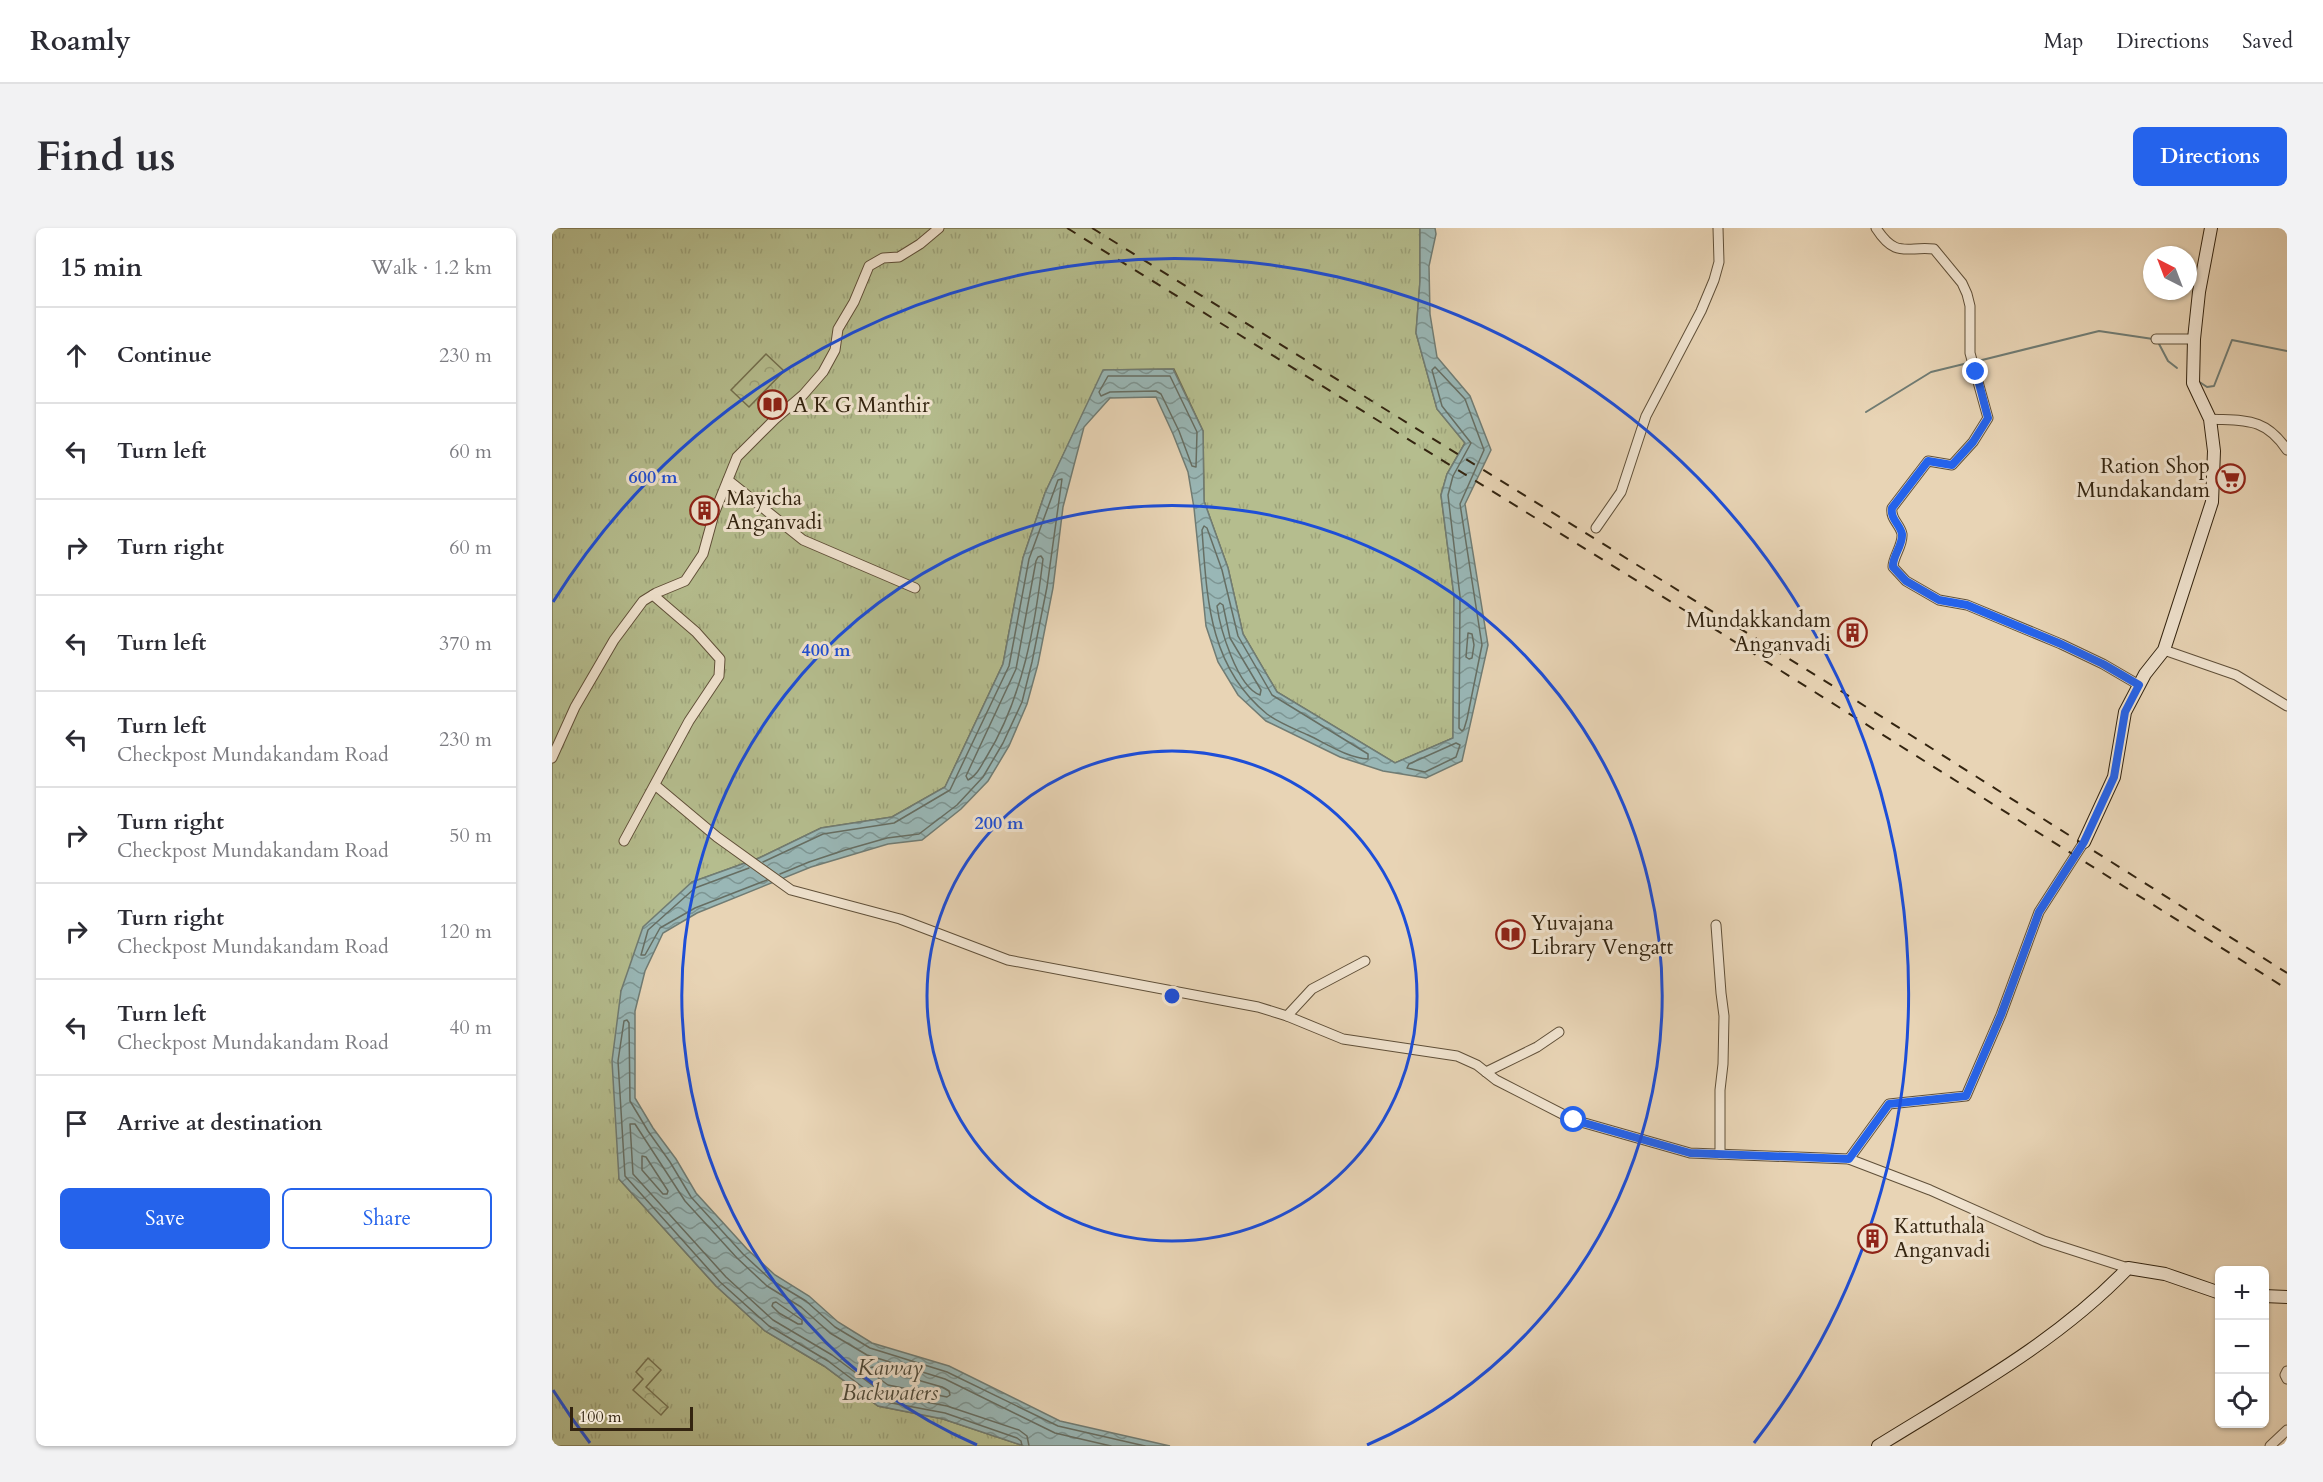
<!DOCTYPE html>
<html lang="en">
<head>
<meta charset="utf-8">
<style>
	body { margin:0; font-family:Cardo,serif; background:#f2f2f3; color:#2b2b33 }
	.controls { position:absolute; right:18px; bottom:18px; display:grid; overflow:hidden; border-radius:9px; box-shadow:0 2px 4px #0004 }
	.controls button { width:54px; height:54px; display:grid; place-items:center; padding:0; border:0; border-bottom:2px solid #e1e1e2; background:#fff; color:#2b2b33; font:30px sans-serif }
	.compass { position:absolute; left:1591px; top:18px; width:54px; height:54px; border-radius:50%; background:#fff; box-shadow:0 2px 4px #0004; rotate:318deg }
	.scale { position:absolute; left:18px; bottom:15px; width:123px; box-sizing:border-box; padding-left:6px; border:3px solid #332410; border-top:0; font-size:16px; line-height:21px; white-space:nowrap; color:#332410; -webkit-text-stroke:4px #f0e3cf; paint-order:stroke }
	.stop { position:absolute; width:18px; height:18px; margin:-14px; border:4px solid #2563eb; border-radius:50%; background:#fff }
	.stop.end { background:#2563eb; border-color:#fff; box-shadow:0 2px 6px #0008 }
	.list { margin:0; padding:0; list-style:none }
	h2 { display:flex; justify-content:space-between; align-items:center; height:78px; margin:0; padding:0 24px; font-size:26px }
	h2 small { font-size:20px; font-weight:400; color:#7c7c81 }
	.list li { display:grid; grid-template-columns:39px 1fr auto; gap:18px; align-items:center; box-sizing:border-box; height:96px; padding:0 24px; border-top:2px solid #e1e1e2 }
	.list b { display:block; font-size:22px; white-space:nowrap }
	.list p { margin:0; font-size:20px; white-space:nowrap; color:#7c7c81 }
	.list em { font-size:20px; font-style:normal; color:#7c7c81 }
	.actions { display:flex; gap:12px; padding:18px 24px }
	.actions a { flex:1; padding:14px 0; border:2px solid #2563eb; border-radius:9px; text-align:center; font-size:21px; color:#2563eb }
	.actions .main { background:#2563eb; color:#fff }
	.icon { flex:none; width:33px; height:33px; fill:none; stroke:currentColor; stroke-width:2; stroke-linecap:round; stroke-linejoin:round }
	.map { position:relative; flex:none; width:1735px; height:1218px; overflow:hidden; border-radius:9px }
	header { display:flex; align-items:center; gap:36px; box-sizing:border-box; height:84px; padding:0 30px; background:#fff; border-bottom:2px solid #e1e1e2 }
	header strong { font-size:28px }
	nav { display:flex; gap:33px; margin-inline-start:auto; font-size:21px }
	.intro { display:flex; align-items:center; justify-content:space-between; box-sizing:border-box; height:144px; padding:0 36px }
	h1 { margin:0; font-size:42px }
	.button { padding:15px 27px; border-radius:9px; background:#2563eb; color:#fff; font-size:21px; font-weight:700 }
	main { display:flex; gap:36px; padding:0 36px }
	aside { flex:1; background:#fff; border-radius:9px; box-shadow:0 2px 4px #0004 }
	.map>svg:first-child { display:block }
	.grass { fill:url(#grass-tufts); stroke:#74704f; stroke-width:1.5 }
	.park { fill:url(#park-crowns); stroke:#74704f; stroke-width:1.5 }
	.water { fill:url(#water-waves); stroke:#707c74; stroke-width:1.5 }
	.lines { fill:none; stroke-linecap:round; stroke-linejoin:round }
	.shore { stroke:#666e63; stroke-width:1.5 }
	.stream { stroke:#707c74; stroke-width:2 }
	.street-casing { stroke:#605039; stroke-width:11 }
	.secondary-casing { stroke:#332410; stroke-width:14 }
	.street { stroke:#f0e3cf; stroke-width:9 }
	.secondary { stroke:#f0e3cf; stroke-width:12 }
	.rail { stroke:#332410; stroke-width:2; stroke-dasharray:10 10; stroke-linecap:butt }
	.route { stroke:#2563eb; stroke-width:8 }
	.ring { fill:none; stroke:#1d4ed8; stroke-width:3 }
	.labels { text-anchor:middle; stroke-width:6; stroke-linejoin:round; paint-order:stroke }
	.poi-label { font-size:21px; fill:#332410; stroke:#f0e3cf; text-anchor:start }
	.water-label { font-size:22px; font-style:italic; fill:#4c493a; stroke:#f0e3cf }
	.centre { fill:#1d4ed8; stroke:#f0e3cf; stroke-width:3 }
	.ring-label { font-size:18px; text-anchor:middle; font-weight:bold; fill:#1d4ed8; stroke:#f0e3cf; stroke-width:6; stroke-linejoin:round; paint-order:stroke }
</style>
</head>
<body>
<header>
<strong>Roamly</strong>
<nav><a>Map</a><a>Directions</a><a>Saved</a></nav>
</header>
<div class="intro"><h1>Find us</h1><a class="button">Directions</a></div>
<main>
<aside>
<h2>15 min<small>Walk · 1.2 km</small></h2>
<ul class="list">
<li><svg class="icon" aria-label="ahead" viewBox="0 0 24 24"><path d="M12 20V5M6 11l6-6 6 6"/></svg><div><b>Continue</b></div><em>230 m</em></li>
<li><svg class="icon" aria-label="left" viewBox="0 0 24 24"><path d="M17 20v-9H6M10 6l-5 5 5 5"/></svg><div><b>Turn left</b></div><em>60 m</em></li>
<li><svg class="icon" aria-label="right" viewBox="0 0 24 24"><path d="M7 20v-9h11M14 6l5 5-5 5"/></svg><div><b>Turn right</b></div><em>60 m</em></li>
<li><svg class="icon" aria-label="left" viewBox="0 0 24 24"><path d="M17 20v-9H6M10 6l-5 5 5 5"/></svg><div><b>Turn left</b></div><em>370 m</em></li>
<li><svg class="icon" aria-label="left" viewBox="0 0 24 24"><path d="M17 20v-9H6M10 6l-5 5 5 5"/></svg><div><b>Turn left</b><p>Checkpost Mundakandam Road</p></div><em>230 m</em></li>
<li><svg class="icon" aria-label="right" viewBox="0 0 24 24"><path d="M7 20v-9h11M14 6l5 5-5 5"/></svg><div><b>Turn right</b><p>Checkpost Mundakandam Road</p></div><em>50 m</em></li>
<li><svg class="icon" aria-label="right" viewBox="0 0 24 24"><path d="M7 20v-9h11M14 6l5 5-5 5"/></svg><div><b>Turn right</b><p>Checkpost Mundakandam Road</p></div><em>120 m</em></li>
<li><svg class="icon" aria-label="left" viewBox="0 0 24 24"><path d="M17 20v-9H6M10 6l-5 5 5 5"/></svg><div><b>Turn left</b><p>Checkpost Mundakandam Road</p></div><em>40 m</em></li>
<li><svg class="icon" aria-label="arrive" viewBox="0 0 24 24"><path d="M6 21V4h12l-3 4 3 4H6"/></svg><div><b>Arrive at destination</b></div></li>
</ul>
<div class="actions"><a class="main">Save</a><a>Share</a></div>
</aside>
<div class="map">
<svg width="1735" height="1218" viewBox="0 0 1735 1218">
	<defs>
		<pattern id="grass-tufts" width="24" height="20" patternUnits="userSpaceOnUse" patternTransform="scale(1.5)"><rect width="24" height="20" fill="#b5bd8e"/><path d="M3 7l-1-3M5 7V3M7 7l1-3M15 17l-1-3M17 17v-4M19 17l1-3" fill="none" stroke="#9ca279"/></pattern>
		<pattern id="park-crowns" width="20" height="18" patternUnits="userSpaceOnUse" patternTransform="scale(1.5)"><rect width="20" height="18" fill="#b5bd8e"/><path d="M2 6a3 3 0 1 1 6 0M12 15a3 3 0 1 1 6 0" fill="none" stroke="#9ca279"/></pattern>
		<pattern id="water-waves" width="16" height="10" patternUnits="userSpaceOnUse" patternTransform="scale(1.5)"><rect width="16" height="10" fill="#99b7b6"/><path d="M0 5q4-4 8 0t8 0" fill="none" stroke="#7d9593"/></pattern>
	</defs>
	<rect width="100%" height="100%" fill="#e8d4b5"/>
	<filter id="stains"><feTurbulence type="fractalNoise" baseFrequency=".00333" numOctaves="4"/><feColorMatrix values="0 0 0 0 .2 0 0 0 0 .09 0 0 0 0 .02 0 0 0 .5 -.17"/></filter>
	<radialGradient id="worn" r=".72"><stop offset=".6" stop-color="#630" stop-opacity="0"/><stop offset="1" stop-color="#630" stop-opacity=".3"/></radialGradient>
	<path class="grass" d="M0,0H868V53L864,105L885,181L913,215L895,246L889,267L902,368L901,510L843,535L725,464L691,406L676,340L652,273L651,203L622,141L552,142L493,265L471,330L451,436L393,559L340,589L269,600L207,630L140,654L69,763L67,951L164,1058L213,1103L272,1138L326,1178L391,1191L472,1218H0Z"/>
	<g class="park">
		<path d="M214,126L232,143L197,179L179,162Z"/>
		<path d="M96,1130L109,1142L94,1159L116,1179L109,1187L81,1162L91,1151L84,1144Z"/>
	</g>
	<path class="water" d="M868,0H883L884,6L877,38L878,86L885,129L918,168L939,222L913,276L936,417L910,533L874,550L831,543L788,529L714,493L686,467L666,434L654,398L642,280L636,244L621,206L604,169L558,170L532,199L511,279L501,360L486,436L475,476L457,518L436,553L409,581L370,612L336,616L259,639L145,685L111,705L93,743L83,783V870L101,900L124,931L144,965L195,1021L223,1047L257,1068L286,1094L320,1115L397,1138L508,1193L618,1218H472L391,1191L326,1178L272,1138L213,1103L164,1058L67,951L60,833L69,763L91,699L140,654L207,630L269,600L340,589L393,559L451,436L471,330L493,265L551,142L621,141L651,203L652,273L676,340L691,406L725,464L843,535L901,510L902,368L889,267L895,246L913,215L885,181L864,105L868,53Z"/>
	<g class="lines">
		<g class="shore">
			<path d="M883,139L913,171L932,222L908,276L930,417L915,491L912,501L910,503L907,500L908,368L896,267L901,248L919,215L890,178L880,142Z"/>
			<path d="M556,148H618L645,204L644,239L640,238L627,203L609,166L604,163L558,164L549,168L547,164Z"/>
			<path d="M652,298L655,300L670,342L686,408L720,467L816,526V531C796,530 775,516 756,507C743,501 727,495 715,486C657,439 655,371 650,302Z"/>
			<path d="M489,328L491,331C483,398 471,469 435,528C430,536 425,548 416,552L414,548L464,441L484,333L486,329Z"/>
			<path d="M668,375L671,377L678,410L709,462L708,467C685,459 668,400 665,378Z"/>
			<path d="M916,405L920,406L922,417L920,430L917,431L914,429Z"/>
			<path d="M904,515L908,517L904,529L873,544L855,540L857,536Z"/>
			<path d="M211,634L271,606L342,595L398,562L457,438L477,331L506,252L510,251L495,359L480,434L470,474L451,515L431,549L405,577L367,606L335,610L293,622L257,634L228,646"/>
			<path d="M197,640L143,660L96,702L89,727H93L108,700L143,680L215,652"/>
			<path d="M90,928L94,929L116,963L115,966H111L90,942Z"/>
			<path d="M224,1074L250,1092V1096H246L227,1085L220,1078L221,1075Z"/>
			<path d="M320,1139L390,1159L397,1163L398,1167L395,1169L336,1157L318,1144L317,1141Z"/>
			<path d="M470,1218L469,1213L465,1210L393,1185L329,1173L276,1133L217,1098L168,1054L73,948L66,833L72,793L75,792L77,795L78,873L96,903L118,934L139,969L191,1026L219,1052L254,1073L283,1099L318,1120L395,1144L506,1198L593,1218"/>
			<path d="M477,1218L475,1208L467,1202L395,1178L332,1166L280,1127L221,1092L174,1049L81,946L78,896H83L133,973L185,1030L215,1058L249,1079L278,1105L315,1127L393,1151L503,1205L559,1218"/>
		</g>
		<g class="stream">
			<path d="M1606,114L1616,133L1625,140"/>
			<path d="M1422,134L1547,103L1601,111"/>
			<path d="M1646,153L1655,159L1662,158L1680,112L1735,123"/>
			<path d="M1314,184L1379,144L1416,135"/>
		</g>
		<defs>
			<g id="street">
				<path d="M1324,0C1344,31 1354,18 1382,21L1410,55L1415,66L1418,78V125L1436,190L1421,214L1400,237L1376,233L1340,280C1338,291 1348,296 1350,306C1351,318 1341,328 1341,339L1354,353L1387,372L1415,377L1509,416L1551,436L1587,457"/>
				<path d="M1604,111H1642"/>
				<path d="M1658,191C1693,193 1713,189 1735,222"/>
				<path d="M176,252L251,312L363,360"/>
				<path d="M1044,300L1069,264L1094,188L1149,83L1162,52L1167,34L1166,0"/>
				<path d="M1612,422L1684,447L1735,478"/>
				<path d="M0,530L23,479L62,412L91,373L104,365L133,353L151,326L162,286L185,229L223,191L251,167L271,144L283,122L286,101L302,74L317,38L331,30L347,29L368,16L387,0"/>
				<path d="M103,557L165,609L239,662L348,691L456,732L706,779L735,788L760,761L813,733"/>
				<path d="M72,613L137,493L167,448L168,431L144,404L101,367"/>
				<path d="M1164,697L1169,765L1172,788L1171,836L1168,862V926"/>
				<path d="M735,788L791,811L905,828L925,837L944,852L1022,892L1138,925L1297,931L1378,962L1492,1013L1576,1040"/>
				<path d="M934,844L985,819L1007,804"/>
				<path d="M1297,931L1337,876L1414,868L1449,787L1487,684L1532,614"/>
				<path d="M1735,1143L1733,1147L1735,1151"/>
				<path d="M1718,1218L1735,1202"/>
			</g>
			<g id="secondary">
				<path d="M1532,614L1562,549L1573,484L1593,446L1612,422L1660,274L1662,223L1658,191L1641,155L1642,111L1647,64L1659,0"/>
				<path d="M1712,1068L1735,1069"/>
				<path d="M1326,1218C1413,1164 1505,1114 1576,1040L1613,1046L1668,1065"/>
			</g>
		</defs>
		<use href="#street" class="street-casing"/>
		<use href="#secondary" class="secondary-casing"/>
		<use href="#street" class="street"/>
		<use href="#secondary" class="secondary"/>
		<g class="rail">
			<path d="M515,0L1145,390L1735,761"/>
			<path d="M540,0L1281,458L1735,745"/>
		</g>
	</g>
	<g class="lines">
		<path class="route" d="M1022,892L1138,925L1297,931L1337,876L1414,868L1449,787L1487,684L1532,614L1562,549L1573,484L1587,457L1551,436L1509,416L1415,377L1387,372L1354,353L1341,339C1340,328 1351,318 1350,306C1348,296 1338,291 1340,280L1376,233L1400,237L1421,214L1436,190L1424,144"/>
	</g>
	<g class="ring">
		<circle cx="620" cy="768" r="245"/>
		<path d="M425 1217A490 490 0 1 1 815 1217"/>
		<path d="M38 1215A734 734 0 0 1 1 1162M1 374A734 734 0 1 1 1202 1215"/>
	</g>
	<defs>
		<symbol id="library-ring" viewBox="-11 -11 22 22"><circle r="9.5" fill="#f0e3cf" stroke="#8f2418" stroke-width="1.5"/><path d="M-6-4Q-3-5.5-.7-3.5V5Q-3 3-6 4ZM6-4Q3-5.5 .7-3.5V5Q3 3 6 4Z" fill="#8f2418"/></symbol>
		<symbol id="supermarket-ring" viewBox="-11 -11 22 22"><circle r="9.5" fill="#f0e3cf" stroke="#8f2418" stroke-width="1.5"/><path d="M-6-5.5h2.5l.6 2H6L4.5 2H-2.5L-4.4-4H-6ZM-1.5 3.2a1.3 1.3 0 1 0 .1 0ZM3 3.2a1.3 1.3 0 1 0 .1 0Z" fill="#8f2418"/></symbol>
		<symbol id="building-ring" viewBox="-11 -11 22 22"><circle r="9.5" fill="#f0e3cf" stroke="#8f2418" stroke-width="1.5"/><path d="M-4-6H4V6H1V3H-1V6H-4ZM-2.5-4.3h1.7v1.8h-1.7ZM.8-4.3h1.7v1.8H.8ZM-2.5-1h1.7V.8h-1.7ZM.8-1h1.7V.8H.8Z" fill="#8f2418"/></symbol>
	</defs>
	<g fill-rule="evenodd">
		<use href="#library-ring" x="204" y="160" width="33" height="33"/>
		<use href="#supermarket-ring" x="1662" y="234" width="33" height="33"/>
		<use href="#building-ring" x="136" y="266" width="33" height="33"/>
		<use href="#building-ring" x="1284" y="388" width="33" height="33"/>
		<use href="#library-ring" x="942" y="690" width="33" height="33"/>
		<use href="#building-ring" x="1304" y="994" width="33" height="33"/>
	</g>
	<g class="labels">
		<g class="poi-label">
			<text x="241" y="184">A K G Manthir</text>
			<text x="1658" y="245" text-anchor="end">Ration Shop<tspan x="1658" dy="24">Mundakandam</tspan></text>
			<text x="174" y="277">Mayicha<tspan x="174" dy="24">Anganvadi</tspan></text>
			<text x="1279" y="399" text-anchor="end">Mundakkandam<tspan x="1279" dy="24">Anganvadi</tspan></text>
			<text x="979" y="702">Yuvajana<tspan x="979" dy="24">Library Vengatt</tspan></text>
			<text x="1342" y="1005">Kattuthala<tspan x="1342" dy="24">Anganvadi</tspan></text>
		</g>
		<g class="water-label">
			<text x="338" y="1147">Kavvay<tspan x="338" dy="25">Backwaters</tspan></text>
		</g>
	</g>
	<circle cx="620" cy="768" r="9" class="centre"/>
	<g class="ring-label">
		<text x="101" y="255">600 m</text>
		<text x="274" y="428">400 m</text>
		<text x="447" y="601">200 m</text>
	</g>
	<rect width="100%" height="100%" filter="url(#stains)"/>
	<rect width="100%" height="100%" fill="url(#worn)"/>
</svg>
<div class="controls">
<button>+</button>
<button>−</button>
<button><svg class="icon" aria-label="locate" viewBox="0 0 24 24"><circle cx="12" cy="12" r="6"/><path d="M12 2v4M12 18v4M2 12h4M18 12h4"/></svg></button>
</div>
<svg class="compass" viewBox="-18 -18 36 36"><path d="M0-13l5 13h-10z" fill="#e53935"/><path d="M0 13l5-13h-10z" fill="#7c7c81"/></svg>
<div class="scale">100 m</div>
<div class="stop" style="left:1022px;top:892px"></div>
<div class="stop end" style="left:1424px;top:144px"></div>
</div>
</main>
</body>
</html>
